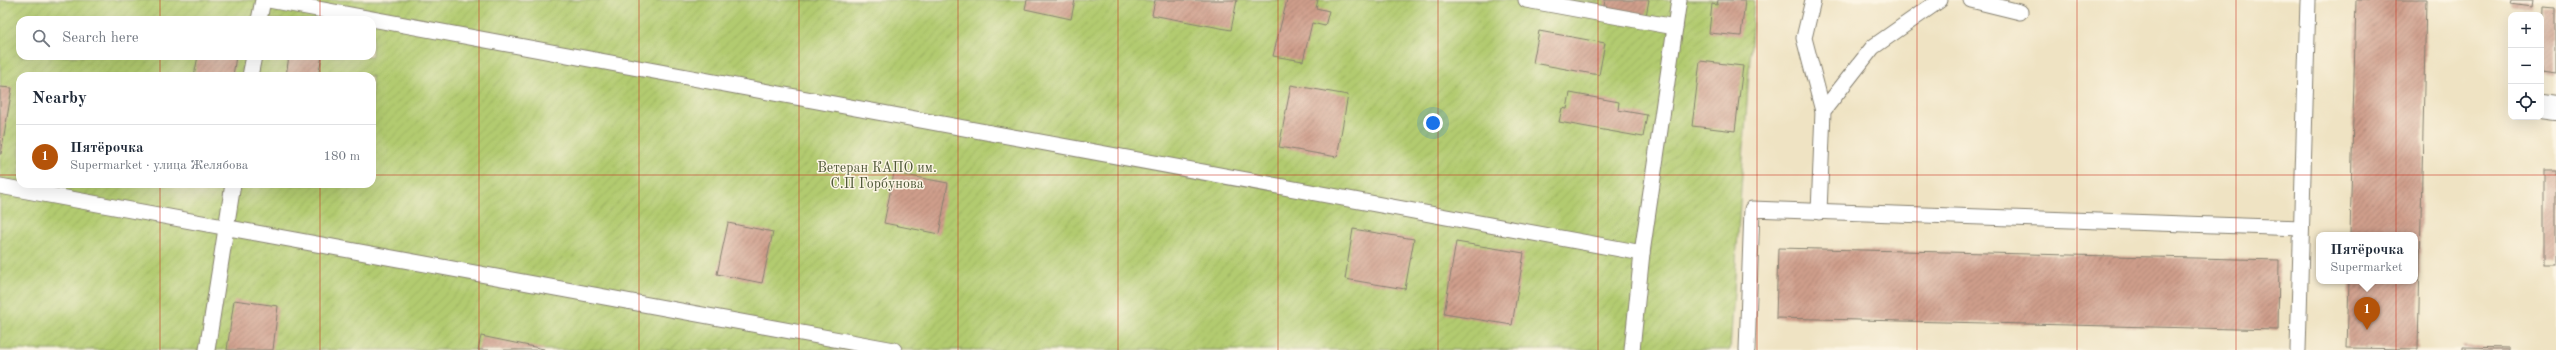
<!DOCTYPE html>
<html lang="en">
<head>
<meta charset="utf-8">
<style>
	body { margin:0; font-family:"Old Standard TT",serif; background:#f2f2f3; color:#1f2937 }
	.controls { position:absolute; right:12px; top:12px; display:grid; overflow:hidden; border-radius:8px; box-shadow:0 4px 16px #0002 }
	.controls button { width:36px; height:36px; display:grid; place-items:center; padding:0; border:0; border-bottom:1px solid #e0e1e3; background:#fff; color:#1f2937; font:20px sans-serif }
	.you { position:absolute; left:1433px; top:123px; width:14px; height:14px; margin:-10px; border:3px solid #fff; border-radius:50%; background:#1a73e8; box-shadow:0 0 0 6px #1a73e833 }
	.badge { display:grid; place-items:center; width:26px; height:26px; border-radius:50%; background:#b45309; color:#fff; font-size:13px; font-weight:700 }
	.pin { position:absolute; translate:-50% -33px; filter:drop-shadow(0 1px 2px #0008) }
	.pin::after { content:''; position:absolute; top:21px; width:14px; height:12px; background:inherit; clip-path:polygon(0 0,100% 0,50% 100%) }
	.popup { position:absolute; left:2316px; top:232px; width:102px; height:52px; box-sizing:border-box; display:grid; place-content:center; border-radius:8px; background:#fff; filter:drop-shadow(0 1px 3px #0005); font-size:13px; white-space:nowrap; color:#747a83 }
	.popup b { font-size:15px; color:#1f2937 }
	.popup::after { content:''; position:absolute; left:50%; top:100%; margin-left:-8px; border:8px solid transparent; border-top-color:#fff }
	.list { margin:0; padding:0; list-style:none }
	h2 { display:flex; justify-content:space-between; align-items:center; height:52px; margin:0; padding:0 16px; font-size:17px }
	h2 small { font-size:13px; font-weight:400; color:#747a83 }
	.list li { display:grid; grid-template-columns:26px 1fr auto; gap:12px; align-items:center; box-sizing:border-box; height:64px; padding:0 16px; border-top:1px solid #e0e1e3 }
	.list b { display:block; font-size:15px; white-space:nowrap }
	.list p { margin:0; font-size:13px; white-space:nowrap; color:#747a83 }
	.list em { font-size:13px; font-style:normal; color:#747a83 }
	.icon { flex:none; width:22px; height:22px; fill:none; stroke:currentColor; stroke-width:2; stroke-linecap:round; stroke-linejoin:round }
	.map { position:relative; flex:none; width:2556px; height:350px; overflow:hidden }
	.search { position:absolute; background:#fff; box-shadow:0 4px 16px #0002; left:16px; top:16px; width:360px; height:44px; display:flex; align-items:center; gap:10px; box-sizing:border-box; padding:0 14px; border-radius:12px; color:#747a83; font-size:15px }
	.panel { position:absolute; background:#fff; box-shadow:0 4px 16px #0002; left:16px; top:72px; width:360px; height:116px; border-radius:12px }
	.map>svg:first-child { display:block }
	.garden { fill:url(#garden-furrows); stroke:#677446; fill-rule:evenodd }
	.building { fill:url(#building-hatch) }
	.lines { fill:none; stroke-linecap:round; stroke-linejoin:round }
	.lane-casing { stroke:#868070; stroke-width:17 }
	.street-casing { stroke:#868070; stroke-width:24 }
	.lane { stroke:#fff; stroke-width:15 }
	.street { stroke:#fff; stroke-width:22 }
	.grid { fill:none; stroke:#c8321e; stroke-width:1; stroke-opacity:0.55 }
	.labels { text-anchor:middle; stroke-width:3; stroke-linejoin:round; paint-order:stroke }
	.park-label { font-size:14px; fill:#505939; stroke:#fcf5e5 }
</style>
</head>
<body>
<div class="map">
<svg width="2556" height="350" viewBox="0 0 2556 350">
	<defs>
		<pattern id="garden-furrows" width="10" height="10" patternUnits="userSpaceOnUse"><rect width="10" height="10" fill="#b2cb70"/><path d="M-1 1l2-2M0 10L10 0M9 11l2-2" fill="none" stroke="#98ae60"/></pattern>
		<pattern id="building-hatch" width="6" height="6" patternUnits="userSpaceOnUse"><rect width="6" height="6" fill="#cf9e8b"/><path d="M-1 1l2-2M0 6l6-6M5 7l2-2" fill="none" stroke="#a78071"/></pattern>
	</defs>
	<rect width="100%" height="100%" fill="#fcf5e5"/>
	<filter id="ink" filterUnits="userSpaceOnUse"><feTurbulence type="fractalNoise" baseFrequency=".025" numOctaves="2"/><feDisplacementMap in="SourceGraphic" scale="8" xChannelSelector="R" yChannelSelector="G"/><feConvolveMatrix kernelMatrix="1 2 1 2 8 2 1 2 1" color-interpolation-filters="sRGB"/></filter>
	<filter id="wash" filterUnits="userSpaceOnUse"><feTurbulence type="fractalNoise" baseFrequency=".012" numOctaves="4" result="noise"/><feDisplacementMap in="SourceGraphic" scale="16" xChannelSelector="R" yChannelSelector="G"/><feGaussianBlur stdDeviation="0.9" result="paint"/><feColorMatrix in="noise" values="0 0 0 0 0 0 0 0 0 0 0 0 0 0 0 0 0 1.4 0 .05"/><feComposite in="paint" operator="in"/></filter>
	<g filter="url(#wash)">
		<rect width="100%" height="100%" fill="#efe3c3"/>
		<path class="garden" d="M0,0H1754L1730,350H0ZM20,20H372V56H20ZM20,76H372V184H20Z"/>
		<g id="blocks">
			<g class="building">
				<path d="M1027,0H1075L1071,19L1025,9Z"/>
				<path d="M1155,0H1237L1231,30L1152,15Z"/>
				<path d="M1287,0H1318L1316,8L1329,11L1325,26L1312,23L1303,61L1273,56Z"/>
				<path d="M1605,0H1649L1645,21L1603,13Z"/>
				<path d="M1718,0H1745L1741,36L1709,33L1712,4L1717,5Z"/>
				<path d="M2356,0H2426L2418,349L2347,348L2349,281H2415V235H2350Z"/>
				<path d="M2512,0H2533L2532,7L2511,4Z"/>
				<path d="M2543,6L2556,7V74L2541,72Z"/>
				<path d="M1539,31L1605,43L1599,75L1533,63Z"/>
				<path d="M198,56H236L233,76H194Z"/>
				<path d="M289,56H322L318,76H286Z"/>
				<path d="M1700,61L1743,66L1735,131L1692,126Z"/>
				<path d="M1291,85L1348,95L1337,157L1279,147Z"/>
				<path d="M0,87L12,88L1,154H0Z"/>
				<path d="M1570,93L1619,102L1618,110L1647,115L1643,137L1559,122L1562,108L1567,109Z"/>
				<rect x="2544" y="171" width="12" height="94"/>
				<path d="M894,173L948,183L939,234L884,223Z"/>
				<path d="M728,223L773,232L762,283L717,274Z"/>
				<path d="M1353,229L1414,239L1405,289L1345,279Z"/>
				<path d="M1456,242L1524,253L1512,325L1444,314Z"/>
				<path d="M1778,248L2279,260L2278,330L1776,318Z"/>
				<path d="M234,300L278,306L273,350H227Z"/>
				<path d="M481,336L544,349V350H478Z"/>
				<path d="M2463,347L2509,348V350H2463Z"/>
			</g>
		</g>
	</g>
	<g filter="url(#ink)">
		<use href="#blocks" fill-opacity="0" stroke="#868070" stroke-width="1"/>
		<g class="lines">
			<defs>
				<g id="lane">
					<path d="M269,0L1642,253"/>
					<path d="M1526,0L1675,27"/>
					<path d="M1813,0L1804,38L1823,111"/>
					<path d="M1971,0L2020,12"/>
					<path d="M259,20L263,0"/>
					<path d="M250,76L254,56"/>
					<path d="M0,186L894,350"/>
					<path d="M1819,212L1823,111L1873,47L1940,0"/>
					<path d="M207,350L233,184"/>
					<path d="M1632,350L1642,253L1679,0"/>
					<path d="M1747,350L1752,209L2301,228"/>
					<path d="M2298,350L2308,0"/>
				</g>
				<path id="street" d="M2541,106L2556,108"/>
			</defs>
			<use href="#lane" class="lane-casing"/>
			<use href="#street" class="street-casing"/>
			<use href="#lane" class="lane"/>
			<use href="#street" class="street"/>
		</g>
	</g>
	<path class="grid" d="M160,0V20M320,0V20M479,0V350M639,0V350M799,0V350M958,0V350M1118,0V350M1278,0V350M1438,0V350M1598,0V350M1757,0V350M1917,0V350M2077,0V350M2236,0V350M2396,0V350M160,56V76M320,56V76M0,175H20M372,175H2556M160,184V350M320,184V350"/>
	<g class="labels">
		<g class="park-label">
			<text x="877" y="172">Ветеран КАПО им.<tspan x="877" dy="16">С.П Горбунова</tspan></text>
		</g>
	</g>
</svg>
<div class="controls">
<button>+</button>
<button>−</button>
<button><svg class="icon" aria-label="locate" viewBox="0 0 24 24"><circle cx="12" cy="12" r="6"/><path d="M12 2v4M12 18v4M2 12h4M18 12h4"/></svg></button>
</div>
<div class="you"></div>
<div class="pin badge" style="left:2367px;top:330px">1</div>
<div class="popup"><b>Пятёрочка</b>Supermarket</div>
<div class="search"><svg class="icon" aria-label="search" viewBox="0 0 24 24"><circle cx="10" cy="10" r="6"/><path d="M15 15l6 6"/></svg>Search here</div>
<section class="panel">
<h2>Nearby<small></small></h2>
<ul class="list">
<li><span class="badge">1</span><div><b>Пятёрочка</b><p>Supermarket · улица Желябова</p></div><em>180 m</em></li>
</ul>
</section>
</div>
</body>
</html>
